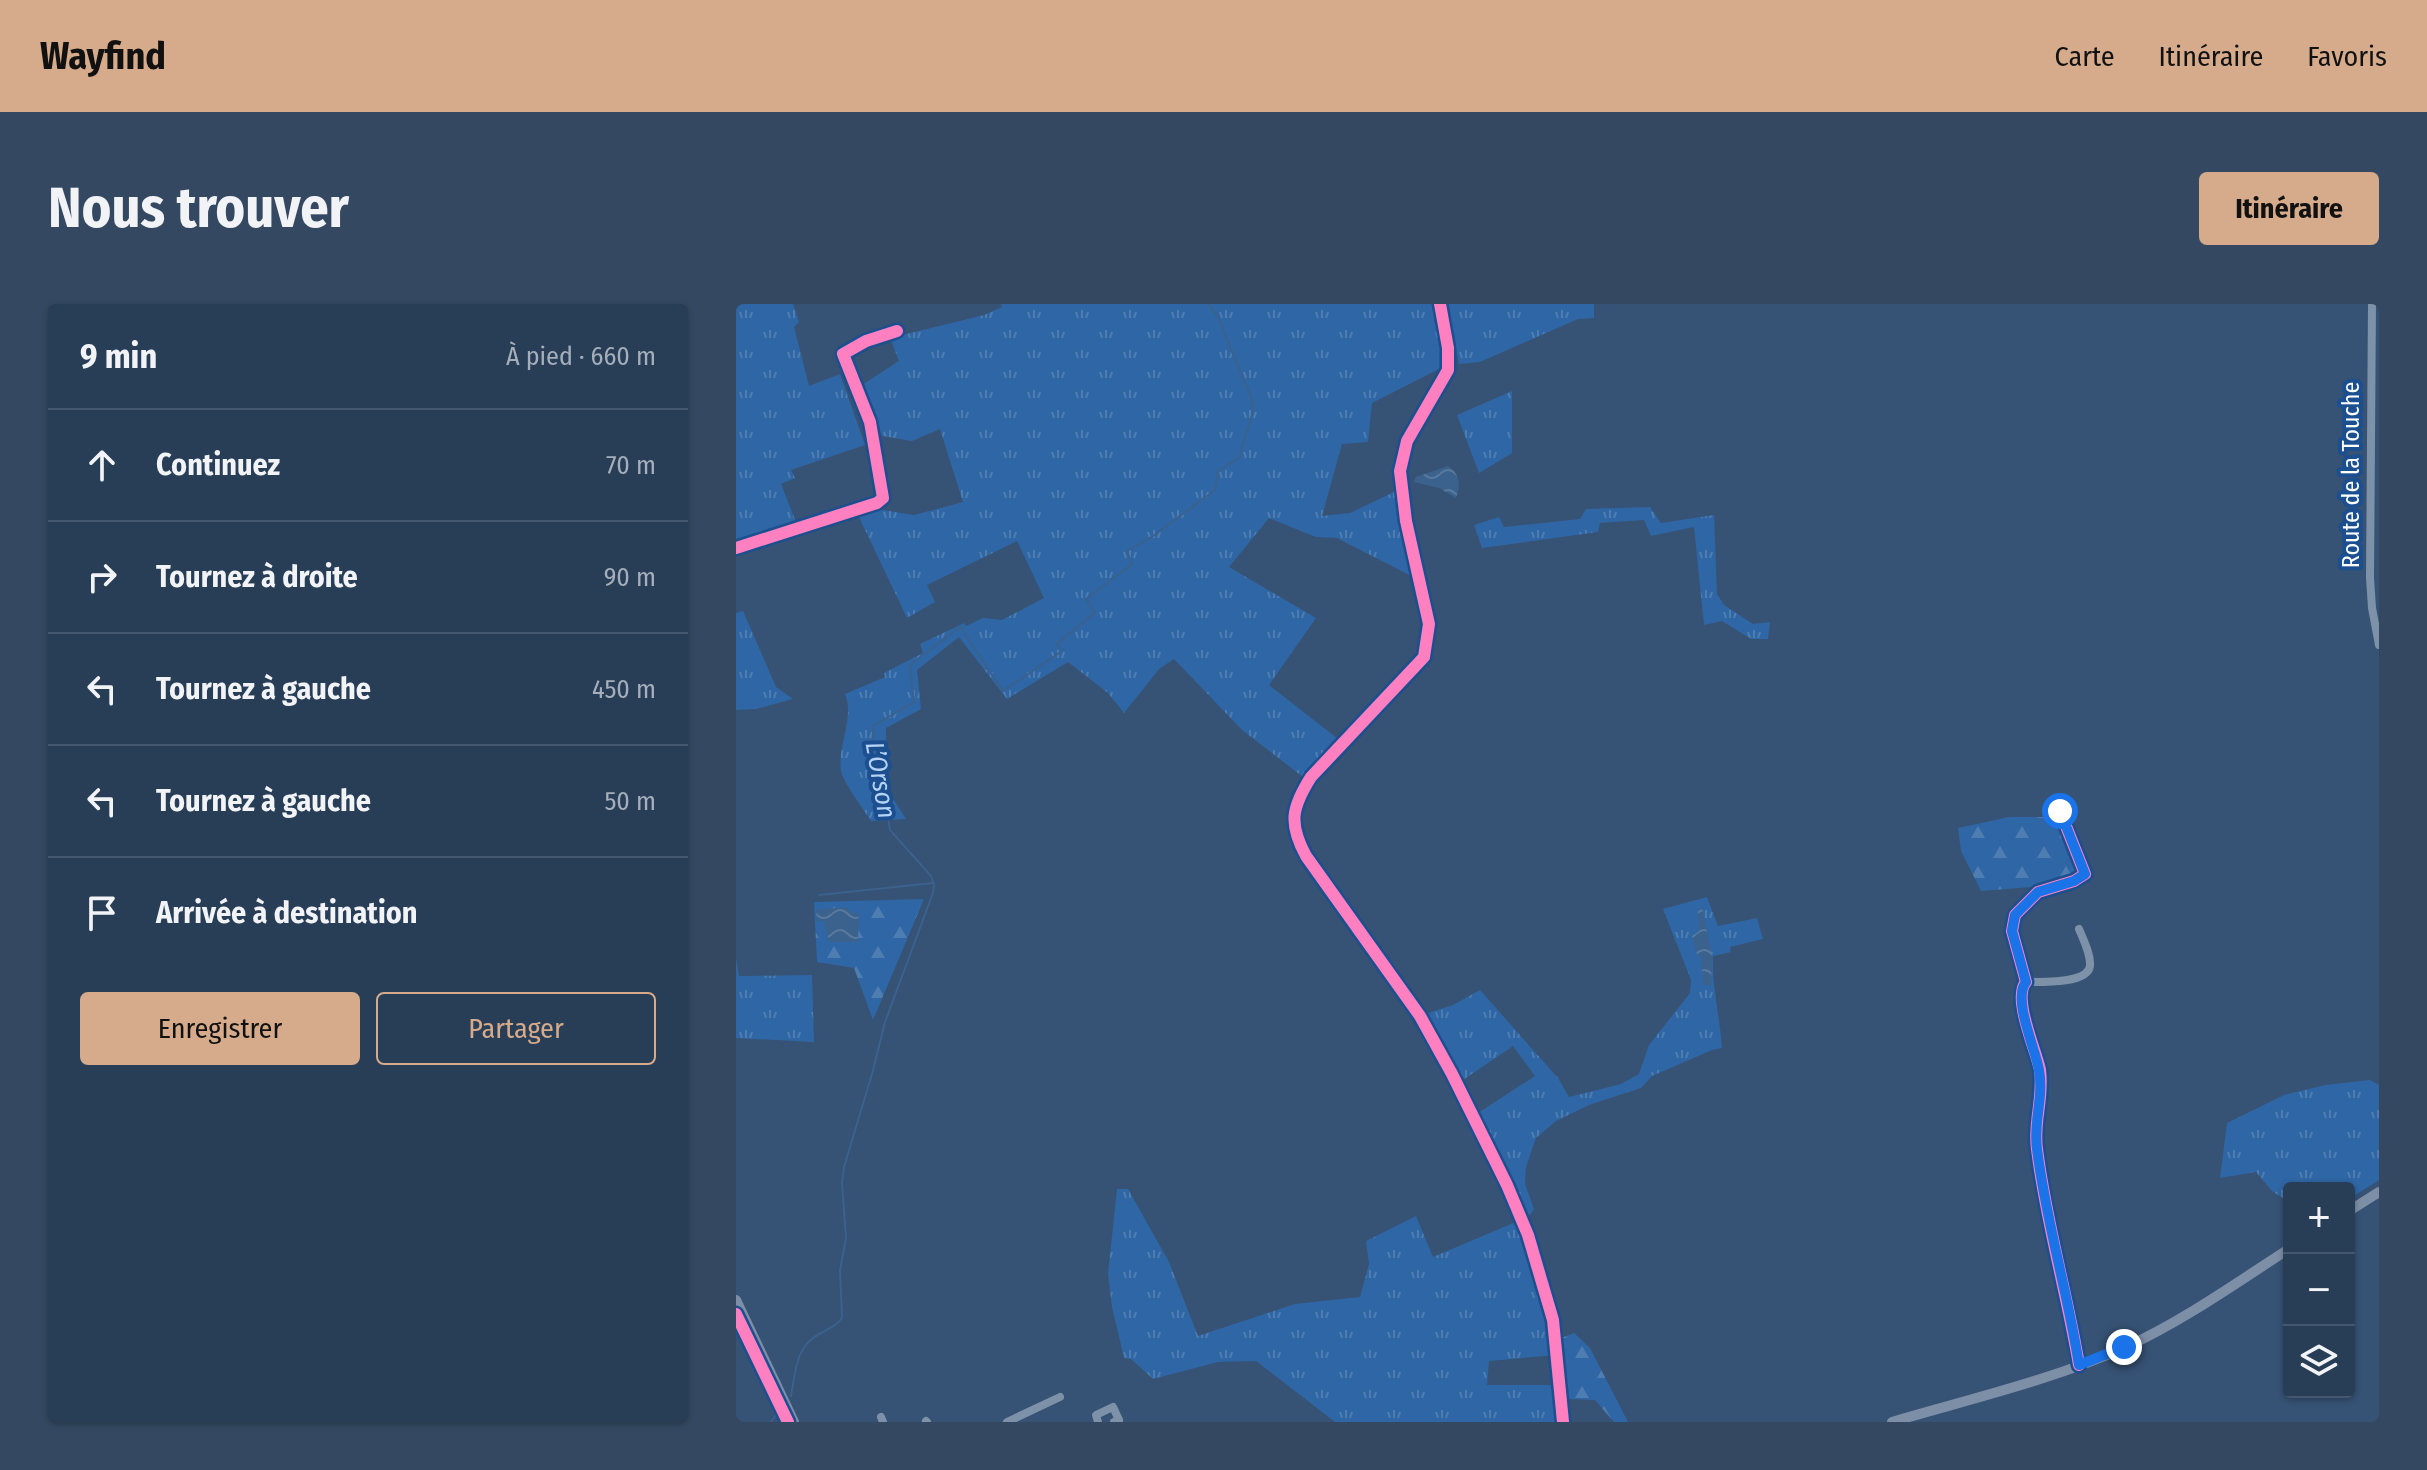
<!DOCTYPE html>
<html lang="fr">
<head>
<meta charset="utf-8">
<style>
	body { margin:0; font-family:"Fira Sans Condensed",sans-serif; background:#344961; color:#f1f3f6 }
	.controls { position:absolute; right:24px; bottom:24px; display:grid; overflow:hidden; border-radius:8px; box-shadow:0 2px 6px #0004 }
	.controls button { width:72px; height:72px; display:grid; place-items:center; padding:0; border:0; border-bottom:2px solid #44576d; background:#283e57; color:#f1f3f6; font:40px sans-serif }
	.stop { position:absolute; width:24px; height:24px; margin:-18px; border:6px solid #1a73e8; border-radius:50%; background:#fff }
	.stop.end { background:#1a73e8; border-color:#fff; box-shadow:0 2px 8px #0008 }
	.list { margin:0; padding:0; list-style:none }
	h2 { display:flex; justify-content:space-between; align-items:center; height:104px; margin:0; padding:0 32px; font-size:34px }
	h2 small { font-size:26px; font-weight:400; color:#a5aeba }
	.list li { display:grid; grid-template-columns:52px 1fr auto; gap:24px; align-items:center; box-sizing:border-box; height:112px; padding:0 32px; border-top:2px solid #44576d }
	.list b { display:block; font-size:30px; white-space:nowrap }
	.list em { font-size:26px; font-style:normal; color:#a5aeba }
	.actions { display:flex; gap:16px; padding:24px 32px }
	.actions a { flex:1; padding:18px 0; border:2px solid #d6ab8b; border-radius:8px; text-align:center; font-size:28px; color:#d6ab8b }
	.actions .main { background:#d6ab8b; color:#111 }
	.icon { flex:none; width:44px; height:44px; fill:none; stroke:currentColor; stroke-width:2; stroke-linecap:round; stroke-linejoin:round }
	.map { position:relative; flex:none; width:1643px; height:1118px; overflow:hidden; border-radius:8px }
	header { display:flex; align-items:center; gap:48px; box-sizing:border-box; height:112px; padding:0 40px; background:#d6ab8b; color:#111 }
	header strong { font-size:38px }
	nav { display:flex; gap:44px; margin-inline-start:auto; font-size:28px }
	.intro { display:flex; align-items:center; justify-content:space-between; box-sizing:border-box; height:192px; padding:0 48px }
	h1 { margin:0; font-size:56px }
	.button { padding:20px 36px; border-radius:8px; background:#d6ab8b; color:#111; font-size:28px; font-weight:700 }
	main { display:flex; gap:48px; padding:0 48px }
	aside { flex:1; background:#283e57; border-radius:8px; box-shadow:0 2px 6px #0004 }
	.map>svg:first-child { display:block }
	.grass { fill:url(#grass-tufts) }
	.forest { fill:url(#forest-firs) }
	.water { fill:url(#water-waves) }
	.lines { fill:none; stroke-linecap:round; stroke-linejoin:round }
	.stream { stroke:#3b618d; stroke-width:2 }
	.minor { stroke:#7d92a8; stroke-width:8 }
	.major { stroke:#7d8ea7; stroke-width:10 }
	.cycleway-casing { stroke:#1b4f8f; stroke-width:17 }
	.cycleway { stroke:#ff80c0; stroke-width:12 }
	.route { stroke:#1a73e8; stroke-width:10 }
	.labels { text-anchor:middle; stroke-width:8; stroke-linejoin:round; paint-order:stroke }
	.street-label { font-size:24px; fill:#fff; stroke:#1b4f8f }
	.water-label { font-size:26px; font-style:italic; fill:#b5d3f5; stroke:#1b4f8f }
</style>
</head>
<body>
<header>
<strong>Wayfind</strong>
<nav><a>Carte</a><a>Itinéraire</a><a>Favoris</a></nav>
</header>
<div class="intro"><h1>Nous trouver</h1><a class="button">Itinéraire</a></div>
<main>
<aside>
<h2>9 min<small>À pied · 660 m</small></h2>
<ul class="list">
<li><svg class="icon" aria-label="ahead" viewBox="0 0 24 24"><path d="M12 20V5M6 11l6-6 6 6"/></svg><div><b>Continuez</b></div><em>70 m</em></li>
<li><svg class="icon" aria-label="right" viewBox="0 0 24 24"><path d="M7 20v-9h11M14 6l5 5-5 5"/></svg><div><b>Tournez à droite</b></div><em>90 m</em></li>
<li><svg class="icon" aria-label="left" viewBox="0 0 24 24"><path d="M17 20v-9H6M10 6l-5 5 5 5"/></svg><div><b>Tournez à gauche</b></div><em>450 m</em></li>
<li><svg class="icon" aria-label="left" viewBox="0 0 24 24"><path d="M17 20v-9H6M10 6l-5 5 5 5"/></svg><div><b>Tournez à gauche</b></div><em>50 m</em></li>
<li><svg class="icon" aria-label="arrive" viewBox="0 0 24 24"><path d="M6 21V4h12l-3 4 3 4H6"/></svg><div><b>Arrivée à destination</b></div></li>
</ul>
<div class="actions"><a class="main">Enregistrer</a><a>Partager</a></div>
</aside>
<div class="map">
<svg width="1643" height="1118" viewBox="0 0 1643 1118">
	<defs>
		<pattern id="grass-tufts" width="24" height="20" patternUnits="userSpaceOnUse" patternTransform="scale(2)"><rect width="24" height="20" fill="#2f66a5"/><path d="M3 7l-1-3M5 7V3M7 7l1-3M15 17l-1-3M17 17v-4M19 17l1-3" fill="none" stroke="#4e7db2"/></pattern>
		<pattern id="forest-firs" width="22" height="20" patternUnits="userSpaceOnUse" patternTransform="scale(2)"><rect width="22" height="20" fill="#2f66a5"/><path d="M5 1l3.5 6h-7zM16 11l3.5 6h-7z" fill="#4e7db2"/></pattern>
		<pattern id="water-waves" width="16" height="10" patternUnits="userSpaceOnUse" patternTransform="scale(2)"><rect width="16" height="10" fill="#3b618d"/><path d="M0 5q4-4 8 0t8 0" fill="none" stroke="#58799e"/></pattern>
	</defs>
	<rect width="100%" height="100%" fill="#365274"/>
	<g class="grass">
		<path d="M0,0H57L63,18L58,23L73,82L104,70L129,141L55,166L59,174L45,180L60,218L0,237Z"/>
		<path d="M265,0H700C703,18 716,51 703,65L636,99L632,138L606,140L586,212L614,209L658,188L679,274L601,234L580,233L533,214L493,263L580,314L533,381L602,435L567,473L506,426L438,355L423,365L388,409L372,389L332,358L271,395L223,333L181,366L185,405L150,424L149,482L170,515L135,517C127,504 108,480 105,467C101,442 119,413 109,390L149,373L148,369L187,349L184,340L228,319L230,322L247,314L266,316L308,294L281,237L191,281L199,298L171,314L122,211L135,204L178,211L227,198L204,125L176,137L146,132L126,81L163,57L154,34L248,11L266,3Z"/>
		<path d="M711,0H858V14L842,15L744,58L723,60Z"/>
		<path d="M776,87V149L743,169L721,111Z"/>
		<path d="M914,203L925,219L978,211L981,290L988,301L1017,320L1034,318L1032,335H1015L986,317L968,321L958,223L915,232L908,216L864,219L862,228L746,244L738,221L763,213L768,223L844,215L850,205Z"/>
		<path d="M7,307L40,383L57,395L20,405L0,406V309Z"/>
		<path d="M971,593L982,622L1021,614L1027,635L994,643L995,648L977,652C976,684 984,713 986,744L976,746L916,772L905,784L853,801L820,817L800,834L790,863L789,880L798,905L792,913L742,809L799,772L777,742L727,776L689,710L717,701L744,686L822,774L833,793L885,780L903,770L913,741L954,689L955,676L927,605Z"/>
		<path d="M0,654L3,672L76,671L78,738L0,734Z"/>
		<path d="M1634,776L1643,781V876L1613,895V884H1553V898L1536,887L1520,868L1484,874L1491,819L1548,791L1589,781Z"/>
		<path d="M381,885H392L433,958L462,1032L559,1000L624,993L633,960L630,937L680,912L697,953L782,917C799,962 812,1004 819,1051L753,1057L751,1081H821L823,1118H599L520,1057L482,1058L417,1075L395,1055L388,1054L376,1003L372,970Z"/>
	</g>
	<g class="forest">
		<path d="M1273,513H1324L1346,566L1306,582L1245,587L1225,547L1222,524Z"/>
		<path d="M188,595L137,716L118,664L81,658L78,598Z"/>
		<path d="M838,1029L854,1044L892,1118H878L859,1096L830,1095L825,1034Z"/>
	</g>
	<g class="water">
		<path d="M712,162C724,170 725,181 720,194L703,184L678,178L680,173Z"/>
		<path d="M110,603L116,609H123L122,638H93L88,617H81L80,606Z"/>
		<path d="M966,604L976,652L975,681H967L965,654L961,650L956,632L963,627L962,605Z"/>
	</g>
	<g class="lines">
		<g class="stream">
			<path d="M83,591L197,579"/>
			<path d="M55,1092C60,1067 59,1042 85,1029C94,1024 100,1022 106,1014L104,966L110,934L106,879L108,863L136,770L149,718L197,589L198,580L195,572L154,526L150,498L138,469L137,422L178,398L174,361L224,323L267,387L326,347L321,340L359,308L350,295L396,260L391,247L417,232L479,186L482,167L503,154L517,107L516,96L481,11L472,0"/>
			<path d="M35,1118L44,1105"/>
		</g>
		<g class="minor">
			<path d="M704,0L712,44V66L671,137L664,167L670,217L693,320L688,353L575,473C556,503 552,519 570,552L684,712L716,770L771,881L792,931L817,1016L827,1118"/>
			<path d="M1636,0L1634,274L1636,304L1643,341"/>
			<path d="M0,244L141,199L147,194L134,118L107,50L130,37L161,27"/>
			<path d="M1324,507L1349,570L1338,577L1302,588L1279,611L1276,627L1290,678C1276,694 1300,746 1304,766C1308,794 1297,818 1301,845C1310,918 1331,989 1343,1061"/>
			<path d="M1290,678C1304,678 1352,680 1354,662C1355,650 1347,635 1343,625"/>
			<path d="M145,1113L147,1118"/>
			<path d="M190,1117L191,1118"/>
			<path d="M271,1118L324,1093"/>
			<path d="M362,1118L360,1111L377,1103L383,1116L378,1118"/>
		</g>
		<g class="major">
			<path d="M1613,907L1643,888"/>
			<path d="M0,996L58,1118"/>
			<path d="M1156,1118C1234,1095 1316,1076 1390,1043C1447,1017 1500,979 1553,945"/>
		</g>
		<defs>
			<g id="cycleway">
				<path d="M704,0L712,44V66L671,137L664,167L670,217L693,320L688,353L575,473C556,503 552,519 570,552L684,712L716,770L771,881L792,931L817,1016L827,1118"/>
				<path d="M0,244L141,199L147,194L134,118L107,50L130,37L161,27"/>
				<path d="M1324,507L1349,570L1338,577L1302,588L1279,611L1276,627L1290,678C1276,694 1300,746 1304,766C1308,794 1297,818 1301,845C1310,918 1331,989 1343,1061"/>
				<path d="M0,1010L52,1118"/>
			</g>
		</defs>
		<use href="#cycleway" class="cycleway-casing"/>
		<use href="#cycleway" class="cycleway"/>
	</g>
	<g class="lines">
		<path class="route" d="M1324,507L1349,570L1338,577L1302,588L1279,611L1276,627L1290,678C1276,695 1300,746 1303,766C1308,794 1297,818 1301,845C1310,918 1332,989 1343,1061L1388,1043"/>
	</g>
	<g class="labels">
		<g class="street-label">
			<text transform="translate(1615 171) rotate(-90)" y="8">Route de la Touche</text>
		</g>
		<g class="water-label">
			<text transform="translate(145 476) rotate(80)" y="9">L’Orson</text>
		</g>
	</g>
</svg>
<div class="controls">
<button>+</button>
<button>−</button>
<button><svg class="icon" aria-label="layers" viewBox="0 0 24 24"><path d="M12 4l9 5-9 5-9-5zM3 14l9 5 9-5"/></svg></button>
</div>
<div class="stop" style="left:1324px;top:507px"></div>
<div class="stop end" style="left:1388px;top:1043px"></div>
</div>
</main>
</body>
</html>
